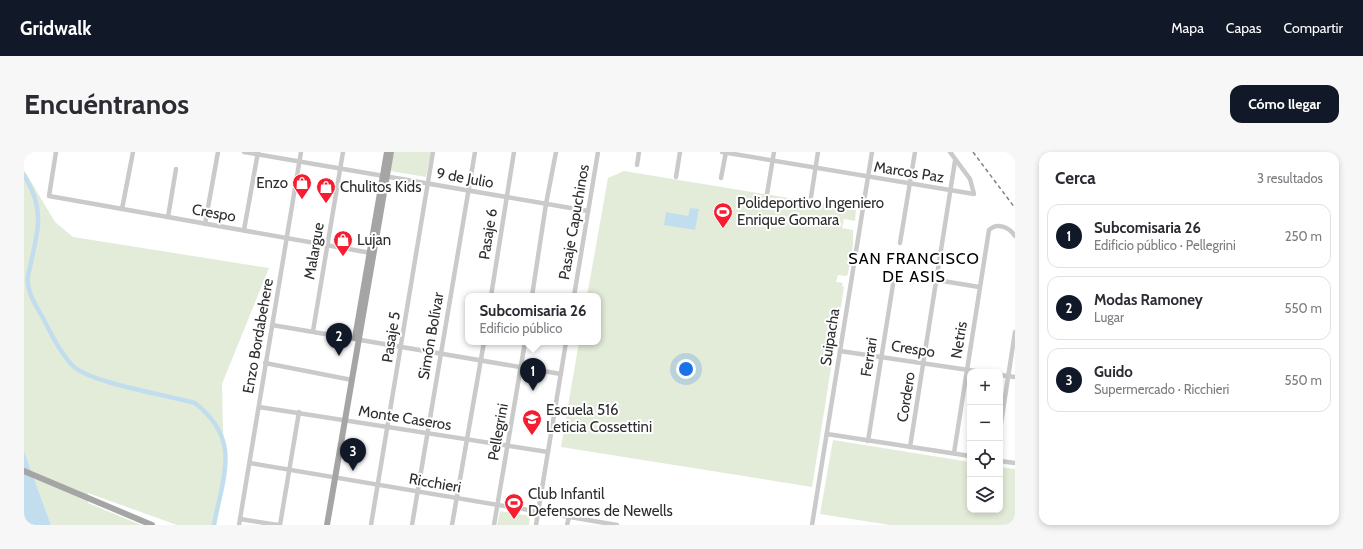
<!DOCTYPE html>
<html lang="es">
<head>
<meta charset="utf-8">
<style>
	body { margin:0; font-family:Cabin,sans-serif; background:#f7f7f7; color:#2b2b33 }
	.controls { position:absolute; right:12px; bottom:12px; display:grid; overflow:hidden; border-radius:8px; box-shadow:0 2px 6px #0003 }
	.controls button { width:36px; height:36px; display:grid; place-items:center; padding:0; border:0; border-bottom:1px solid #e1e1e2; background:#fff; color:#2b2b33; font:20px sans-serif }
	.you { position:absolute; left:662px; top:217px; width:14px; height:14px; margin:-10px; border:3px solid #fff; border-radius:50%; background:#1a73e8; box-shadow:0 0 0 6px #1a73e833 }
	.badge { display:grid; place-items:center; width:26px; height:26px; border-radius:50%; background:#111827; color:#fff; font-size:13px; font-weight:700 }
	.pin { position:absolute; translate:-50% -33px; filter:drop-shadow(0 1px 2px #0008) }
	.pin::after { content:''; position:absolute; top:21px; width:14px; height:12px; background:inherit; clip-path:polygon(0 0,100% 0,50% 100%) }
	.popup { position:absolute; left:441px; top:141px; width:136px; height:52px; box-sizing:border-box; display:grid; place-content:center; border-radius:8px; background:#fff; filter:drop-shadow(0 1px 3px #0005); font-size:13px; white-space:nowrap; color:#7c7c81 }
	.popup b { font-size:15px; color:#2b2b33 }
	.popup::after { content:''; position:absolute; left:50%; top:100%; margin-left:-8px; border:8px solid transparent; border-top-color:#fff }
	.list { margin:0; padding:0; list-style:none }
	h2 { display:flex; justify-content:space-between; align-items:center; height:52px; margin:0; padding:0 16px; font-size:17px }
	h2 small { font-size:13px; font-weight:400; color:#7c7c81 }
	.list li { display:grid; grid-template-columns:26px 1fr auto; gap:12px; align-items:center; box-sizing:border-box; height:64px; margin:0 8px 8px; padding:0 8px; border:1px solid #e1e1e2; border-radius:12px }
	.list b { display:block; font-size:15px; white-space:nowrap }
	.list p { margin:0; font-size:13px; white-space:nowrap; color:#7c7c81 }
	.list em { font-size:13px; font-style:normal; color:#7c7c81 }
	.icon { flex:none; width:22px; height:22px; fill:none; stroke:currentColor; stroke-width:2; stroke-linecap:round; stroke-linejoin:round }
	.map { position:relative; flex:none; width:991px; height:373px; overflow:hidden; border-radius:12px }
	header { display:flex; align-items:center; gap:24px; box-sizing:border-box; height:56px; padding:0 20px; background:#111827; color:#fff }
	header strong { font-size:19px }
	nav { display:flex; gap:22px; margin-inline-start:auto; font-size:14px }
	.intro { display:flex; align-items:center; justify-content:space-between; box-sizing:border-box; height:96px; padding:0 24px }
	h1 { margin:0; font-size:28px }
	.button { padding:10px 18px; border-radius:12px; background:#111827; color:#fff; font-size:14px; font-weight:700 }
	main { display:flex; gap:24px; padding:0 24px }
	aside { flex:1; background:#fff; border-radius:12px; box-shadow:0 2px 6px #0003 }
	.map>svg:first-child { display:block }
	.green { fill:#e3ecd8 }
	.water { fill:#c2deee }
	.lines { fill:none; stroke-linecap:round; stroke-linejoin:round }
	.canal { stroke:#c2deee; stroke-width:4.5 }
	.minor { stroke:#cacaca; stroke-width:4.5 }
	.major { stroke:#a5a5a5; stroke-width:6 }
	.rail { stroke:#828282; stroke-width:1.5; stroke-dasharray:4 3; stroke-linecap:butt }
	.labels { text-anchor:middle; stroke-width:4; stroke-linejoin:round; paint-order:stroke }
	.street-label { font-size:15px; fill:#2d2d2d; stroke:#fff }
	.poi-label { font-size:15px; fill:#2d2d2d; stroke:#fff; text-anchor:start }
	.neighbourhood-label { font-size:16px; letter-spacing:1px; fill:#000; stroke:#fff }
</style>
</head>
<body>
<header>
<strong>Gridwalk</strong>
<nav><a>Mapa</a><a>Capas</a><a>Compartir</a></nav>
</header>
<div class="intro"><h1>Encuéntranos</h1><a class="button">Cómo llegar</a></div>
<main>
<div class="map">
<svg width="991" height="373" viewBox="0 0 991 373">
	<rect width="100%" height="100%" fill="#fff"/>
	<g class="green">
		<path d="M370,0H407L402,25L366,19Z"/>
		<path d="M0,18L31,70L49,85L245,116L198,232L200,318L191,373H153L64,341V351L117,373H27L0,299Z"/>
		<path d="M600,19L832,57L831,69L820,67L818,76L829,78V93L824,122L822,124L814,123L812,130L819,131L818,134L820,135L788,335L537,295L555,190H574V144H563L584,26Z"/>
		<path d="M809,288L946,310V358H976V315L991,317V373H866L796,362Z"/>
		<path d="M476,359L506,364L505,373H473Z"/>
	</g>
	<g class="water">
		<path d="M666,56L675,57L671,78L640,73L642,60L664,64Z"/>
		<path d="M0,299L27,373H2L0,367Z"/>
	</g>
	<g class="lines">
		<path class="canal" d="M0,23C24,62 12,83 4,124C2,139 12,154 19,166C27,182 36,200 48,213C65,231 143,243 171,251C218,288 199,323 190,373"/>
		<g class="minor">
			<path d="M32,0L25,44L347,101"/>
			<path d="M220,0L564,59"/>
			<path d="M698,0L950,42L946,27L926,0"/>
			<path d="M613,13L615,0"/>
			<path d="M652,25L656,0"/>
			<path d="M697,26L702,0"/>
			<path d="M743,42L750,0"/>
			<path d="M787,45L794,0"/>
			<path d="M98,57L109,0"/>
			<path d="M144,65L152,17"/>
			<path d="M181,72L194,0"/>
			<path d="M220,78L234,0"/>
			<path d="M876,91L891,0"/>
			<path d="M913,128L955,135"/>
			<path d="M467,144L490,0"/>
			<path d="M508,144L522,52L532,0"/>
			<path d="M550,144L574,0"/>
			<path d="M248,173L537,222"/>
			<path d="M289,179L319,0"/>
			<path d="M816,199L958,220"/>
			<path d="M241,211L328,228"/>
			<path d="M976,223L991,225"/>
			<path d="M235,255L524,300"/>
			<path d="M976,278L991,180"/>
			<path d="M803,282L946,304"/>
			<path d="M844,289L870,126"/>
			<path d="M886,295L931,9"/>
			<path d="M930,301L965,78C973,70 985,75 991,84"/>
			<path d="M976,309L991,311"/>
			<path d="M226,311L593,373"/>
			<path d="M216,367L254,373"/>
			<path d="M215,373L277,0"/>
			<path d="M256,373L275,260"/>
			<path d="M347,373L409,0"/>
			<path d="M388,373L451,0"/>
			<path d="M428,373L460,190"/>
			<path d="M470,373L501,190"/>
			<path d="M512,373L542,190"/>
			<path d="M543,373L545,365"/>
			<path d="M788,373L848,0"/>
		</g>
		<g class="major">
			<path d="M331,186L363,0"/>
			<path d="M0,319L128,373"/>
			<path d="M303,373L367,0"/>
		</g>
		<path class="rail" d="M949,0L991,56"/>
	</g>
	<defs>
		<symbol id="shop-pin" viewBox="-11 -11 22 30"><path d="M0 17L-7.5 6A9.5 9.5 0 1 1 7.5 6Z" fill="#f61d30" stroke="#fff"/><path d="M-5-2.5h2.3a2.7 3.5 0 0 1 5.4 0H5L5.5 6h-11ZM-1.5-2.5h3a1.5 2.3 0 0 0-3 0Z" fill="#fff"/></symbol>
		<symbol id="stadium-pin" viewBox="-11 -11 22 30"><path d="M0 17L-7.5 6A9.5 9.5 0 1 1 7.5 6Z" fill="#f61d30" stroke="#fff"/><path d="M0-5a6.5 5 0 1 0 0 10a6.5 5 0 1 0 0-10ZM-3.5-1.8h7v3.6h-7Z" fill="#fff"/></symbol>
		<symbol id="school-pin" viewBox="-11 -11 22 30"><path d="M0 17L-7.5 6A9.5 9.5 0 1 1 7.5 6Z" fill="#f61d30" stroke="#fff"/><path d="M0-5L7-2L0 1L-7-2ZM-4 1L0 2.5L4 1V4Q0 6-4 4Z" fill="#fff"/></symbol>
	</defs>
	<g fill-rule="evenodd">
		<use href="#shop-pin" x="267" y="20" width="22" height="30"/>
		<use href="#shop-pin" x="291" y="24" width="22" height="30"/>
		<use href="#stadium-pin" x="688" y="49" width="22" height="30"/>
		<use href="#shop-pin" x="308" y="77" width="22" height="30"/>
		<use href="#school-pin" x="497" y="256" width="22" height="30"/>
		<use href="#stadium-pin" x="479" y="340" width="22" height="30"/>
	</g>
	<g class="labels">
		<g class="street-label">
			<text transform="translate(885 20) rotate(9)" y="5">Marcos Paz</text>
			<text transform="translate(441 26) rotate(10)" y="5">9 de Julio</text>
			<text transform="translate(190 61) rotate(10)" y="5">Crespo</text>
			<text transform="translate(550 70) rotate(-80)" y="5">Pasaje Capuchinos</text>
			<text transform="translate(464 82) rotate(-81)" y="5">Pasaje 6</text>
			<text transform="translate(290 99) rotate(-80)" y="5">Malargue</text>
			<text transform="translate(234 184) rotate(-80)" y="5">Enzo Bordabehere</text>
			<text transform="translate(407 184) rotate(-80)" y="5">Simón Bolívar</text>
			<text transform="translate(367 185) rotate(-81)" y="5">Pasaje 5</text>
			<text transform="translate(806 185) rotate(-81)" y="5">Suipacha</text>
			<text transform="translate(935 188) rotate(-81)" y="5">Netris</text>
			<text transform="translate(889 197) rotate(9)" y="5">Crespo</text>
			<text transform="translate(845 205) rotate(-81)" y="5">Ferrari</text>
			<text transform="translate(882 245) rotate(-81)" y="5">Cordero</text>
			<text transform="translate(381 266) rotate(9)" y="5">Monte Caseros</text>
			<text transform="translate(474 280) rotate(-80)" y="5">Pellegrini</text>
			<text transform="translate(411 331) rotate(10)" y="5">Ricchieri</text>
		</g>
		<g class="poi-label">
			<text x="264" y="36" text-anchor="end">Enzo</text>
			<text x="316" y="40">Chulitos Kids</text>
			<text x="713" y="56">Polideportivo Ingeniero<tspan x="713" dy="17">Enrique Gomara</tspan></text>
			<text x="333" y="93">Lujan</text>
			<text x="522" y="263">Escuela 516<tspan x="522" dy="17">Leticia Cossettini</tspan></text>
			<text x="504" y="347">Club Infantil<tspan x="504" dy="17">Defensores de Newells</tspan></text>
		</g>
		<g class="neighbourhood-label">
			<text x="890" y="112">SAN FRANCISCO<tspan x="890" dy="18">DE ASIS</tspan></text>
		</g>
	</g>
</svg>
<div class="controls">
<button>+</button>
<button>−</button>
<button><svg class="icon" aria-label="locate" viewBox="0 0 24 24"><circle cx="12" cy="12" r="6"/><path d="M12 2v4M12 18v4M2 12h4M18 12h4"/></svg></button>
<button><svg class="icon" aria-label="layers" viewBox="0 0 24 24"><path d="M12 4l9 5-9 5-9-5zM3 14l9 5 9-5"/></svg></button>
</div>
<div class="you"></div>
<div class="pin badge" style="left:509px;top:239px">1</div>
<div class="popup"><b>Subcomisaria 26</b>Edificio público</div>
<div class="pin badge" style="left:315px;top:204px">2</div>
<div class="pin badge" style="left:329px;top:319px">3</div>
</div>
<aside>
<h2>Cerca<small>3 resultados</small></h2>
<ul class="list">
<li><span class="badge">1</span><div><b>Subcomisaria 26</b><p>Edificio público · Pellegrini</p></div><em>250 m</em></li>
<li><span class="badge">2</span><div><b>Modas Ramoney</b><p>Lugar</p></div><em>550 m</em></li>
<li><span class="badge">3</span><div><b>Guido</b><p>Supermercado · Ricchieri</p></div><em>550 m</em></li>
</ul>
</aside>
</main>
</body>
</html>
